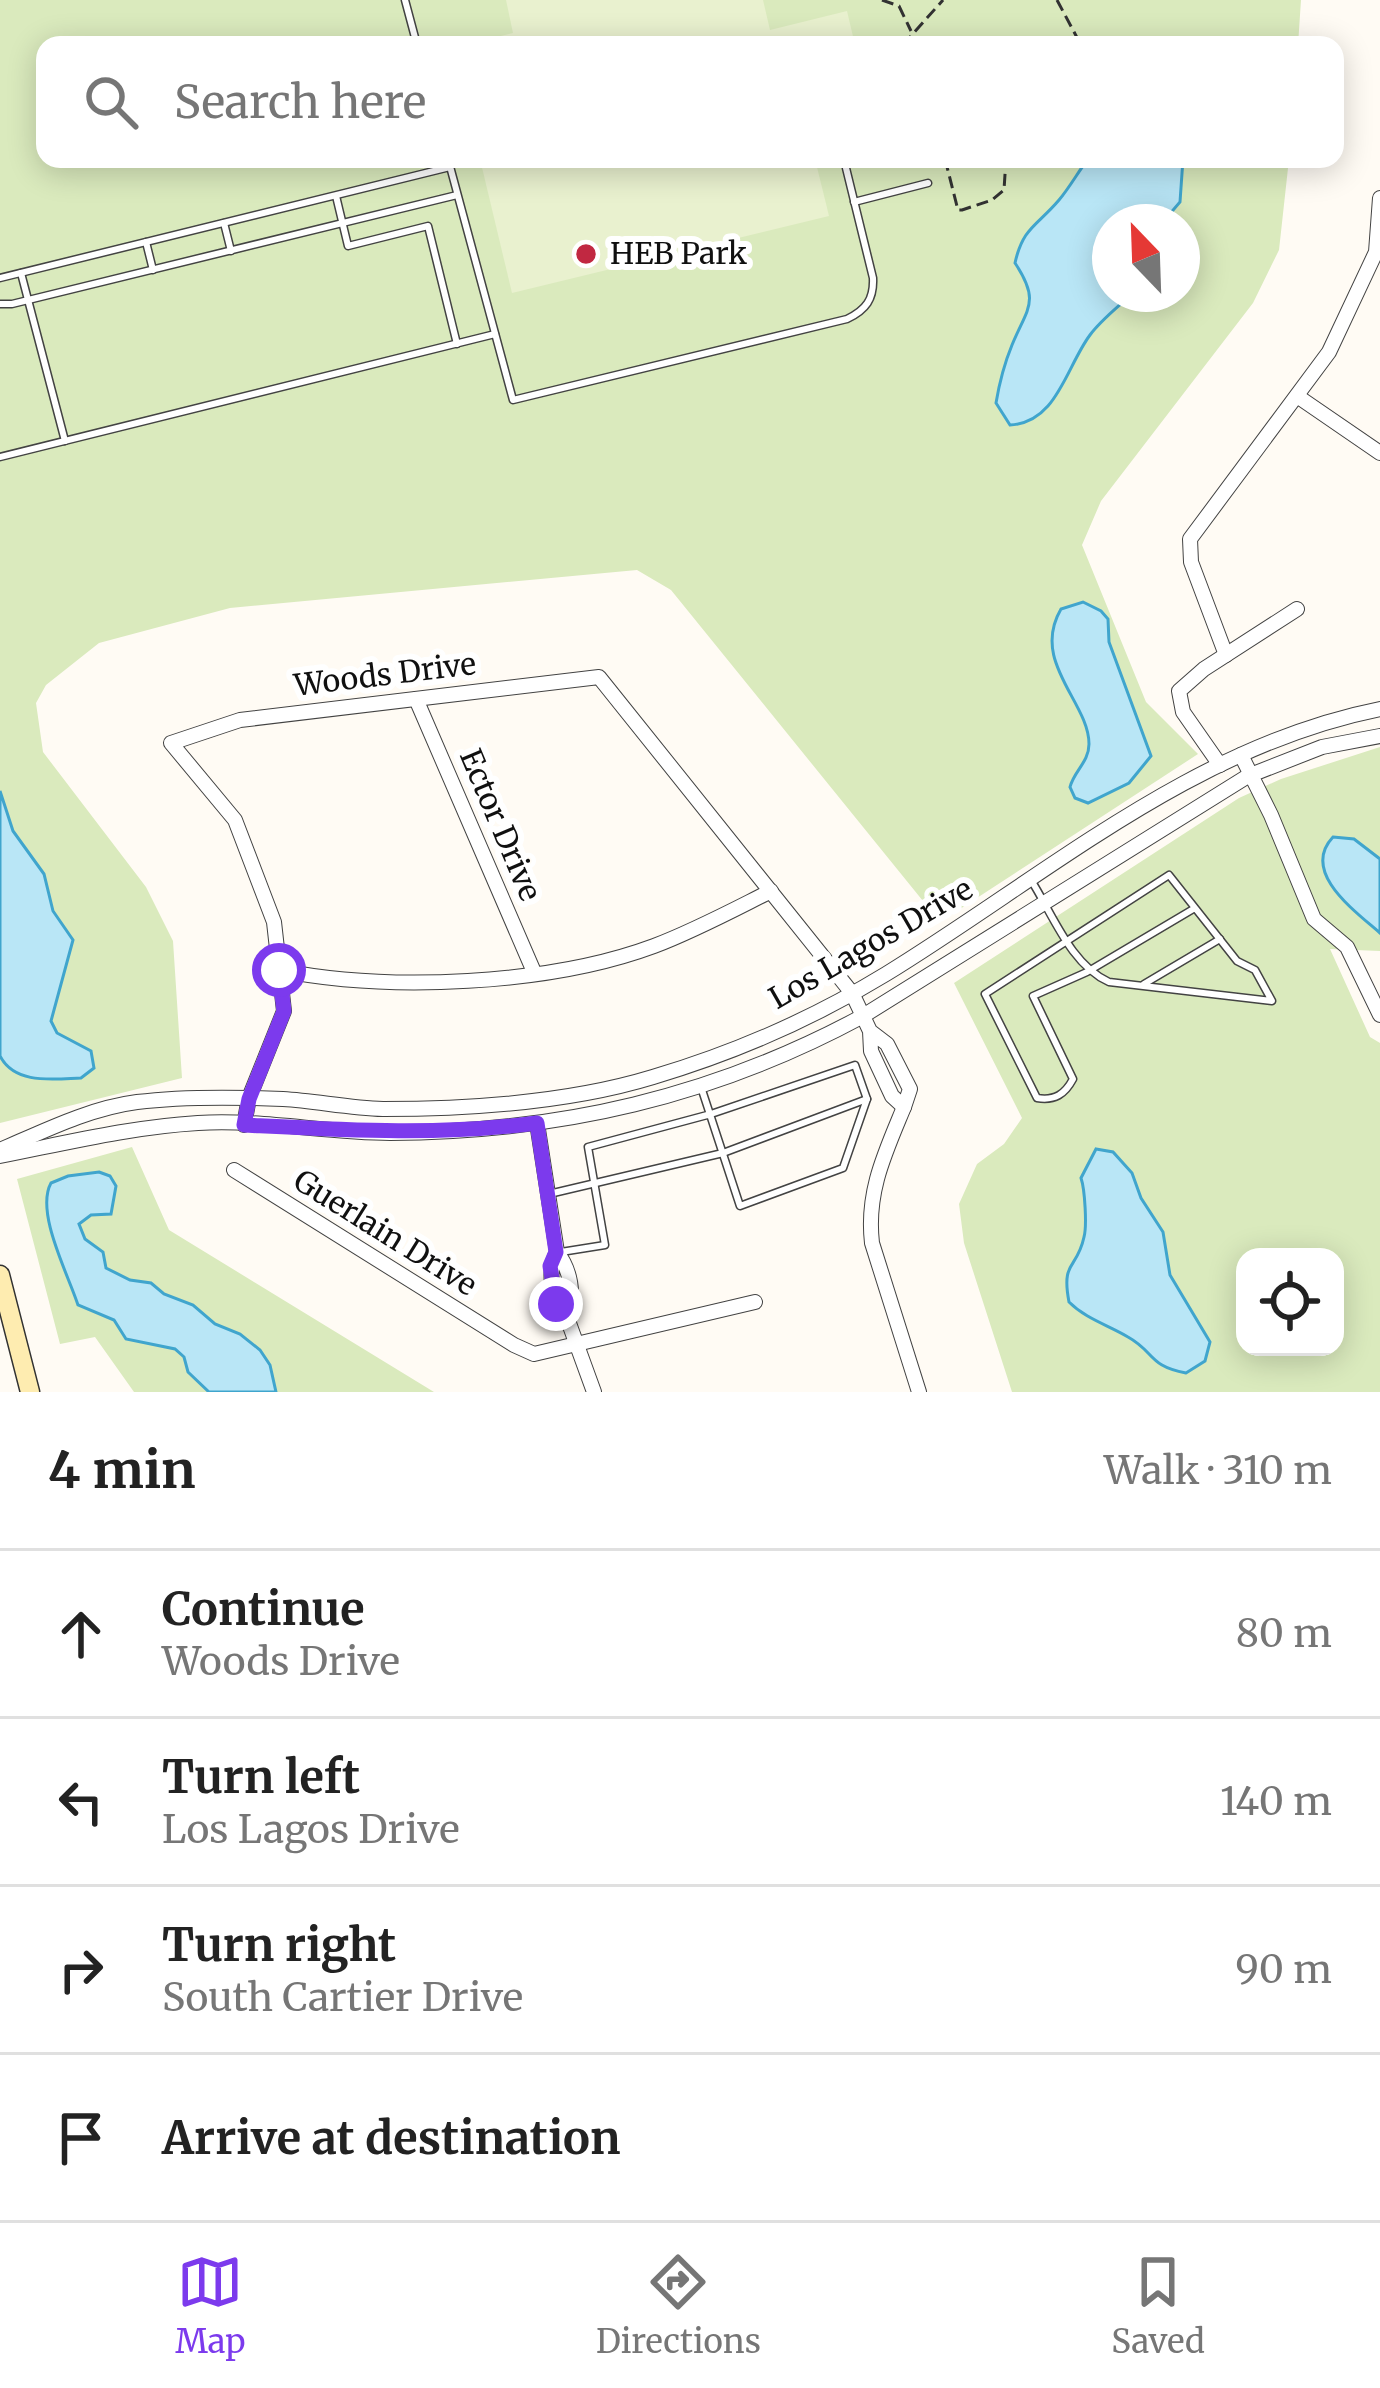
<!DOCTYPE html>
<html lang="en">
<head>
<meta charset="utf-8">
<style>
	body { margin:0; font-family:Merriweather,serif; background:#f6f6f6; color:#222 }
	.controls { position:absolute; right:36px; bottom:36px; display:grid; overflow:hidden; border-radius:24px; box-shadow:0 6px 30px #0003 }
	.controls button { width:108px; height:108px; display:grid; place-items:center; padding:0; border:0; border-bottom:3px solid #e0e0e0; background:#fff; color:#222; font:60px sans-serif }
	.compass { position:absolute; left:1092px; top:204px; width:108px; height:108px; border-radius:50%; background:#fff; box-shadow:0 6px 30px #0003; rotate:337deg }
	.stop { position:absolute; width:36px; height:36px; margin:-27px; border:9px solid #7c3aed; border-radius:50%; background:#fff }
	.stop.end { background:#7c3aed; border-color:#fff; box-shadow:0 3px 12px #0008 }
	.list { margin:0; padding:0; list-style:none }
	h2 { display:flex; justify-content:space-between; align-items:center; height:156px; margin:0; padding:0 48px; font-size:51px }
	h2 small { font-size:39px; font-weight:400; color:#767676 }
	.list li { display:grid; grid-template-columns:78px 1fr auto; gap:36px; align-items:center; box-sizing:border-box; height:168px; padding:0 48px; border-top:3px solid #e0e0e0 }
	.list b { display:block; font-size:45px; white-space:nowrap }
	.list p { margin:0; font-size:39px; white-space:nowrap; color:#767676 }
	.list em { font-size:39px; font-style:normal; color:#767676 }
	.icon { flex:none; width:66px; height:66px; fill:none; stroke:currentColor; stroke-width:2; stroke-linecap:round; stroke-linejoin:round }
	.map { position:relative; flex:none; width:1380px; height:1392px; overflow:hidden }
	.search { position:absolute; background:#fff; box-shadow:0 6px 30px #0003; left:36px; right:36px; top:36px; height:132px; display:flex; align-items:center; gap:30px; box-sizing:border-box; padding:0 42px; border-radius:24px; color:#767676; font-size:45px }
	.sheet { height:828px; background:#fff }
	nav { display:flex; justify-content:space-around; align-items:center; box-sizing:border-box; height:168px; border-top:3px solid #e0e0e0; background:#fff; font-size:33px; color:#767676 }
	nav a { display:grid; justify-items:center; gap:6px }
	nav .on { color:#7c3aed }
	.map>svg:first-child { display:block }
	.green { fill:#daeabd; fill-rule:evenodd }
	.pitch { fill:#e9f1cf }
	.water { fill:#b9e6f6; stroke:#40a5cd; stroke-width:3 }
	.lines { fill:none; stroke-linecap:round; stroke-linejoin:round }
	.service-casing { stroke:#434343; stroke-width:9 }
	.minor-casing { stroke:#434343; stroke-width:16 }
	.secondary-casing { stroke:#323232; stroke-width:21 }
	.path { stroke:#323232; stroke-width:3; stroke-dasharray:12 6; stroke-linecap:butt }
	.service { stroke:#fff; stroke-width:6 }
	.minor { stroke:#fff; stroke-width:14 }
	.secondary { stroke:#feecb0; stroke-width:18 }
	.route { stroke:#7c3aed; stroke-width:15 }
	.poi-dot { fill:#c12841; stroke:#fff; stroke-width:4.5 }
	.labels { text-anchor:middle; stroke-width:12; stroke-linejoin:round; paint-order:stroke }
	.poi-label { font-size:30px; fill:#101010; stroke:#fff; text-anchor:start }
	.street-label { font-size:30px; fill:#101010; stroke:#fff }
</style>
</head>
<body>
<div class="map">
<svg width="1380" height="1392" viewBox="0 0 1380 1392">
	<rect width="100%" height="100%" fill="#fffbf4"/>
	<g class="green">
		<path d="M0,0H1301L1298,45H45V159H1289L1279,250L1253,303L1101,501L1082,545L1146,702L1198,754L940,922L671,590L637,570L230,608L99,643L46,685L36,703L43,752L146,887L173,941L182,1078L0,1123ZM1110,222H1182V294H1110Z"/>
		<path d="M1380,747V951L1330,949L1370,1037L1380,1043V1392H1012L964,1243L959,1204L977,1164L1004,1144L1022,1118L954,983L1239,798L1281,779ZM1245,1257H1335V1347H1245Z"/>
		<path d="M132,1147L169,1230L434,1392H134L95,1337L60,1344L17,1179Z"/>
	</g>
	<g class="pitch">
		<path d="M506,0H763L770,30L847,11L855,45H464L513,33Z"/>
		<path d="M480,159H815L829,216L512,293Z"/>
	</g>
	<g class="water">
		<path d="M1088,159H1183L1180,202L1163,222H1110V294H1132C1118,307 1101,320 1090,335C1066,367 1057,423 1010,425L996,403C999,385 1005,362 1012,345C1027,308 1041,302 1015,263C1023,227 1037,226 1059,200C1070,187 1078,172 1088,159Z"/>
		<path d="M1083,602L1101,611L1108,619L1109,642L1151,756L1129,783L1088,803L1075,798L1070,787C1074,771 1089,762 1089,744C1089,702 1030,662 1061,609Z"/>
		<path d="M0,791L13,831L44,874L53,911L73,940L51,1021L57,1033L91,1051L94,1068L81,1078C53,1079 15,1085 0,1056Z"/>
		<path d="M1333,837L1354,839L1380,859V933C1355,911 1300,872 1333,837Z"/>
		<path d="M1096,1149L1113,1152L1132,1173L1141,1198L1163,1232L1170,1275L1210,1342L1205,1361L1186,1373C1148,1366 1155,1352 1128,1337C1108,1325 1086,1319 1069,1302C1061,1260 1077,1270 1084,1237C1087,1226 1085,1190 1081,1178Z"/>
		<path d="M99,1172L110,1176L116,1186L111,1214L91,1215L79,1224L85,1239L103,1252L106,1268L130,1280L151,1283L164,1294L193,1305L215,1324L240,1334L260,1350L270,1365L276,1392H209L188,1372L184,1357L175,1349L126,1339L114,1320L78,1305C68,1274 35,1212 51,1183L68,1176Z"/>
	</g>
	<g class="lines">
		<defs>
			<g id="service">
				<path d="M405,0L417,45"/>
				<path d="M448,159L513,400L847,319C866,310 874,299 873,278L846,168"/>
				<path d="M336,196L348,246L428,226L457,344"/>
				<path d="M854,202L928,183"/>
				<path d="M224,223L231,251"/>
				<path d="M146,242L153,270"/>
				<path d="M21,273L65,441"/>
				<path d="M0,278L450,167"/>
				<path d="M0,304H12L457,195"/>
				<path d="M0,457L495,334"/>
				<path d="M1031,880C1053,915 1071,965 1109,982L1272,1001L1255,970L1237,961L1169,875L985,994L1037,1098C1055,1101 1065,1094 1073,1079L1033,996L1087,972L1195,908"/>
				<path d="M1144,984L1220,939"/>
				<path d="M549,1194L723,1153L867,1099"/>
				<path d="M561,1252L605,1245L588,1147L711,1114L855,1065L867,1099L843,1168L740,1206L701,1087"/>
			</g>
			<g id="minor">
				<path d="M1297,396L1380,453"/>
				<path d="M1226,655L1191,562L1190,539L1329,352L1376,252L1380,198"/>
				<path d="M416,699L534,972"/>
				<path d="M1241,755L1271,815L1314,919L1347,947L1380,1015"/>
				<path d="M1220,765L1183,712L1179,691L1204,669L1297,609"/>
				<path d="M279,970C388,992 549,985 654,946C694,931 733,910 771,891"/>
				<path d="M904,1107C885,1153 866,1192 872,1243L919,1392"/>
				<path d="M537,1123L557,1252C570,1269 576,1295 566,1315C551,1299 547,1272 557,1252"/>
				<path d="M244,1125L249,1098L284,1011L274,922L235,820L171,743L240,720L599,677L852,993L870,1031L871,1051L892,1096L904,1107L910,1089L887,1044L870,1031"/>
				<path d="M0,1150C44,1131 90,1108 137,1102C185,1096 235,1097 283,1099C316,1101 349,1108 383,1109C471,1109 568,1103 653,1077C734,1053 814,1018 886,974C1044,877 1193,746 1380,709"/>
				<path d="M0,1156C66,1143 131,1127 198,1123C261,1119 326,1133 390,1133C560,1132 713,1097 863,1016L1248,776L1322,747L1380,736"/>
				<path d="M234,1170L514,1345L534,1354L755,1302"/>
				<path d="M566,1315L594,1392"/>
			</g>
			<path id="secondary" d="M0,1275L30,1392"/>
		</defs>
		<use href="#service" class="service-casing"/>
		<use href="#minor" class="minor-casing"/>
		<use href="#secondary" class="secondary-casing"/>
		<g class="path">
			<path d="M882,0L899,6L911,31"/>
			<path d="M1057,0L1081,45"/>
			<path d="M903,45L943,0"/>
			<path d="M945,159L958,210H962L992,200L1004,190L1006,159"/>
			<path d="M979,159L998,163L1012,159"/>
		</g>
		<use href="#service" class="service"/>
		<use href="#minor" class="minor"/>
		<use href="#secondary" class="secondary"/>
	</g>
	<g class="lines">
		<path class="route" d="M279,970L284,1011L249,1099L244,1125C342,1130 438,1136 537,1123L556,1252L550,1266L556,1304"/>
	</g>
	<circle class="poi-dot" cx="586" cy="254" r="12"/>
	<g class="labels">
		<g class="poi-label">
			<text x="610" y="264">HEB Park</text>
		</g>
		<g class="street-label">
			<text transform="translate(385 675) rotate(-7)" y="10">Woods Drive</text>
			<text transform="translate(500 825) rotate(67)" y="10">Ector Drive</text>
			<text transform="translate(871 944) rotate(-30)" y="10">Los Lagos Drive</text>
			<text transform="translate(385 1233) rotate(32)" y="10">Guerlain Drive</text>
		</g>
	</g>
</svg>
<div class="controls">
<button><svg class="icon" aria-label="locate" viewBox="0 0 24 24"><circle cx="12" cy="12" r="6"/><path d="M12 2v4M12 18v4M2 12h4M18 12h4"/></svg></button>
</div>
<svg class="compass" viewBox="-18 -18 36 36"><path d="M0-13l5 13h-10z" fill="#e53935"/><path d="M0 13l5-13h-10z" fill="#767676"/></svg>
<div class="stop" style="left:279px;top:970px"></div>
<div class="stop end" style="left:556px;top:1304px"></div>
<div class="search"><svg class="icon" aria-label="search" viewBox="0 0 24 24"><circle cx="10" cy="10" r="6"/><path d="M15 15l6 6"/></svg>Search here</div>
</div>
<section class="sheet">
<h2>4 min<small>Walk · 310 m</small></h2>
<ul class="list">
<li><svg class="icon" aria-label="ahead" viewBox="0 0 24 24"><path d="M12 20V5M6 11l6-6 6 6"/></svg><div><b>Continue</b><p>Woods Drive</p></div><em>80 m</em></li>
<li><svg class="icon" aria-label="left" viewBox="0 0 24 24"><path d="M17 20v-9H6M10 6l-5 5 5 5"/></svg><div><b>Turn left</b><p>Los Lagos Drive</p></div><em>140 m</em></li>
<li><svg class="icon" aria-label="right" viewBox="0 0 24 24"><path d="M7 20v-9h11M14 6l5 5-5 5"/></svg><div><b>Turn right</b><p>South Cartier Drive</p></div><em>90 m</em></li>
<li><svg class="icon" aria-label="arrive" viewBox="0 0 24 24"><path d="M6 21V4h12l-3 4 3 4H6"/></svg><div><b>Arrive at destination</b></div></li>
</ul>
</section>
<nav>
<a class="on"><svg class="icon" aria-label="map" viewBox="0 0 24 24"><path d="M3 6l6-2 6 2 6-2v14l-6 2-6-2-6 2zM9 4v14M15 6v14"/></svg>Map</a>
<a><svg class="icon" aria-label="directions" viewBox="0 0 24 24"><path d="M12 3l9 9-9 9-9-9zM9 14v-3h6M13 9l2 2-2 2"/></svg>Directions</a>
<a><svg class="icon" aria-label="saved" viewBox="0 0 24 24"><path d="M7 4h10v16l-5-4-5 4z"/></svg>Saved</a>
</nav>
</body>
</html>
